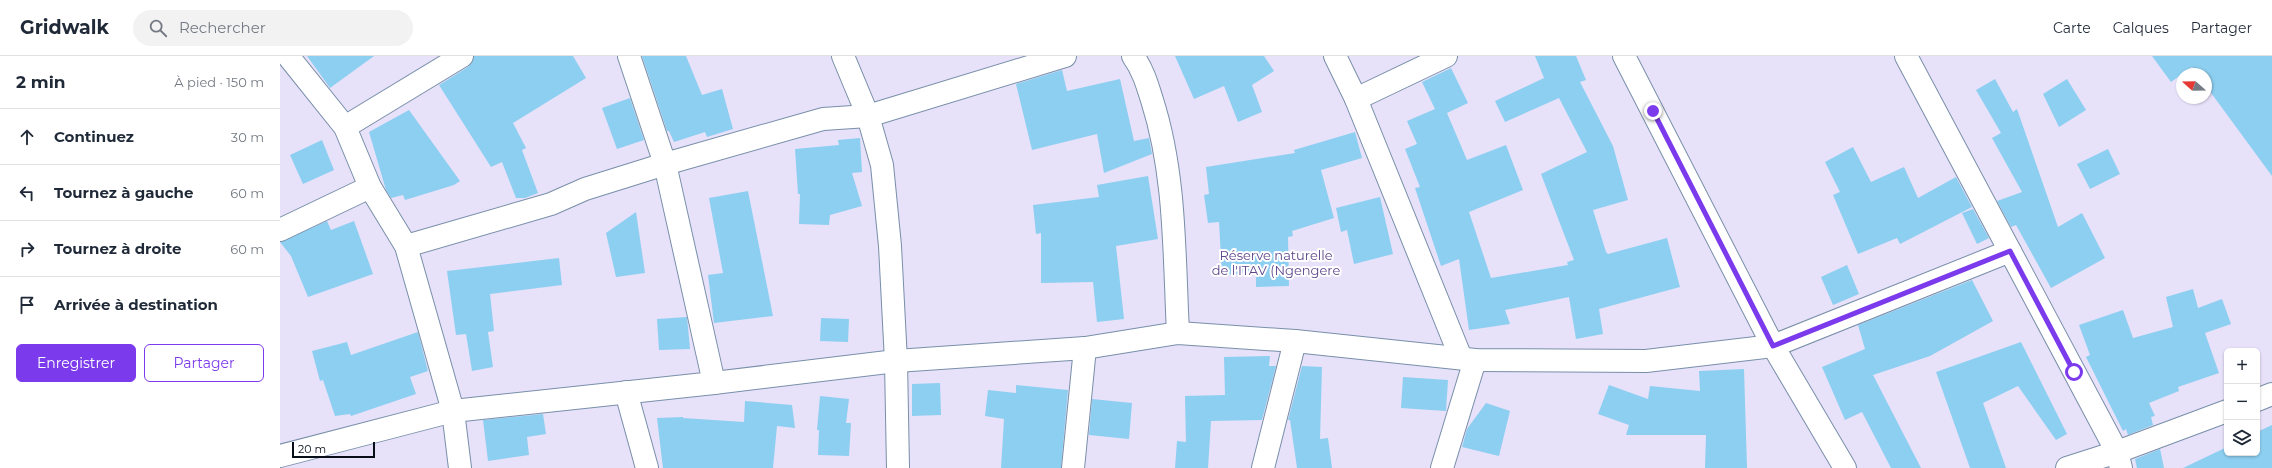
<!DOCTYPE html>
<html lang="fr">
<head>
<meta charset="utf-8">
<style>
	body { margin:0; font-family:Montserrat,sans-serif; background:#f2f2f3; color:#1f2937 }
	.controls { position:absolute; right:12px; bottom:12px; display:grid; overflow:hidden; border-radius:6px; box-shadow:0 1px 3px #0004 }
	.controls button { width:36px; height:36px; display:grid; place-items:center; padding:0; border:0; border-bottom:1px solid #e0e1e3; background:#fff; color:#1f2937; font:20px sans-serif }
	.compass { position:absolute; left:1896px; top:12px; width:36px; height:36px; border-radius:50%; background:#fff; box-shadow:0 1px 3px #0004; rotate:290deg }
	.scale { position:absolute; left:12px; bottom:10px; width:83px; box-sizing:border-box; padding-left:4px; border:2px solid #070e18; border-top:0; font-size:11px; line-height:14px; white-space:nowrap; color:#070e18; -webkit-text-stroke:3px #fff; paint-order:stroke }
	.stop { position:absolute; width:12px; height:12px; margin:-9px; border:3px solid #7c3aed; border-radius:50%; background:#fff }
	.stop.end { background:#7c3aed; border-color:#fff; box-shadow:0 1px 4px #0008 }
	.list { margin:0; padding:0; list-style:none }
	h2 { display:flex; justify-content:space-between; align-items:center; height:52px; margin:0; padding:0 16px; font-size:17px }
	h2 small { font-size:13px; font-weight:400; color:#747a83 }
	.list li { display:grid; grid-template-columns:26px 1fr auto; gap:12px; align-items:center; box-sizing:border-box; height:56px; padding:0 16px; border-top:1px solid #e0e1e3 }
	.list b { display:block; font-size:15px; white-space:nowrap }
	.list em { font-size:13px; font-style:normal; color:#747a83 }
	.actions { display:flex; gap:8px; padding:12px 16px }
	.actions a { flex:1; padding:9px 0; border:1px solid #7c3aed; border-radius:6px; text-align:center; font-size:14px; color:#7c3aed }
	.actions .main { background:#7c3aed; color:#fff }
	.icon { flex:none; width:22px; height:22px; fill:none; stroke:currentColor; stroke-width:2; stroke-linecap:round; stroke-linejoin:round }
	.map { position:relative; flex:none; width:1992px; height:412px; overflow:hidden }
	header { display:flex; align-items:center; gap:24px; box-sizing:border-box; height:56px; padding:0 20px; background:#fff; border-bottom:1px solid #e0e1e3 }
	header strong { font-size:19px }
	nav { display:flex; gap:22px; margin-inline-start:auto; font-size:14px }
	.search { width:280px; height:36px; background:#f2f2f3; display:flex; align-items:center; gap:10px; box-sizing:border-box; padding:0 14px; border-radius:22px; color:#747a83; font-size:15px }
	main { display:flex }
	aside { flex:1; background:#fff }
	.map>svg:first-child { display:block }
	.green { fill:#e7e1fa; fill-rule:evenodd }
	.building { fill:#8dcff1 }
	.lines { fill:none; stroke-linecap:round; stroke-linejoin:round }
	.minor-casing { stroke:#798fa9; stroke-width:24 }
	.minor { stroke:#fff; stroke-width:22 }
	.route { stroke:#7c3aed; stroke-width:5 }
	.labels { text-anchor:middle; stroke-width:4; stroke-linejoin:round; paint-order:stroke }
	.park-label { font-size:13px; fill:#5e468c; stroke:#fff }
</style>
</head>
<body>
<header>
<strong>Gridwalk</strong>
<div class="search"><svg class="icon" aria-label="search" viewBox="0 0 24 24"><circle cx="10" cy="10" r="6"/><path d="M15 15l6 6"/></svg>Rechercher</div>
<nav><a>Carte</a><a>Calques</a><a>Partager</a></nav>
</header>
<main>
<aside>
<h2>2 min<small>À pied · 150 m</small></h2>
<ul class="list">
<li><svg class="icon" aria-label="ahead" viewBox="0 0 24 24"><path d="M12 20V5M6 11l6-6 6 6"/></svg><div><b>Continuez</b></div><em>30 m</em></li>
<li><svg class="icon" aria-label="left" viewBox="0 0 24 24"><path d="M17 20v-9H6M10 6l-5 5 5 5"/></svg><div><b>Tournez à gauche</b></div><em>60 m</em></li>
<li><svg class="icon" aria-label="right" viewBox="0 0 24 24"><path d="M7 20v-9h11M14 6l5 5-5 5"/></svg><div><b>Tournez à droite</b></div><em>60 m</em></li>
<li><svg class="icon" aria-label="arrive" viewBox="0 0 24 24"><path d="M6 21V4h12l-3 4 3 4H6"/></svg><div><b>Arrivée à destination</b></div></li>
</ul>
<div class="actions"><a class="main">Enregistrer</a><a>Partager</a></div>
</aside>
<div class="map">
<svg width="1992" height="412" viewBox="0 0 1992 412">
	<rect width="100%" height="100%" fill="#fafafa"/>
	<path class="green" d="M0,0H1992V412H0ZM1902,18H1926V42H1902ZM1947,295H1977V397H1947Z"/>
	<g class="building">
		<path d="M27,0H94L50,32Z"/>
		<path d="M194,0H293L306,22L233,67L246,92L242,94L258,137L245,142H236L222,106L211,111L159,29L188,11Z"/>
		<path d="M362,0H406L422,39L442,33L453,73L427,81L425,76L394,86L389,75H387Z"/>
		<path d="M895,0H984L994,15L972,29L982,56L958,66L944,30L914,43Z"/>
		<path d="M1255,0H1296L1306,24L1300,26L1333,90L1348,144L1313,154L1326,196L1328,198L1387,182L1400,231L1319,253L1323,278L1296,283L1289,241L1225,254L1230,268L1189,274L1179,203L1161,210L1135,132L1140,131L1125,93L1137,88L1127,65L1155,53L1142,26L1171,12L1188,47L1167,57L1187,104L1226,89L1243,134L1189,156L1211,222L1288,209L1287,206L1294,204L1261,118L1307,96L1279,42L1225,66L1215,45L1264,22Z"/>
		<path d="M1872,0H1992V120L1926,30V18H1918L1912,11L1891,26Z"/>
		<path d="M782,14L787,35L840,23L854,85L869,82L872,98L824,117L817,78L752,94L736,28Z"/>
		<path d="M1715,23L1733,56L1737,53L1778,171L1802,157L1825,202L1771,232L1736,169L1731,171L1717,145L1742,136L1712,82L1721,77L1696,34Z"/>
		<path d="M1787,23L1806,54L1779,71L1763,38Z"/>
		<path d="M350,42L364,84L337,93L322,52Z"/>
		<path d="M129,54L180,125L174,129L125,144L123,139L111,142L106,134L89,76Z"/>
		<path d="M1075,76L1082,102L1041,114L1054,162L1012,175L1013,180L1008,181L1009,230L976,231V216L942,219L939,166L928,167L924,139L929,138L926,111L1015,97L1014,94Z"/>
		<path d="M580,82L582,116L572,117L582,150L550,159L549,169L519,168L520,138H518L515,93L559,89L558,84Z"/>
		<path d="M42,84L54,114L23,128L10,99Z"/>
		<path d="M1573,91L1591,126L1624,111L1638,142L1676,121L1692,151L1620,188L1617,182L1578,198L1553,139L1560,136L1545,106Z"/>
		<path d="M1828,93L1840,118L1810,133L1797,108Z"/>
		<path d="M868,120L878,183L836,190L844,263L817,266L813,226L761,227V177L756,178L753,149L819,141L817,129Z"/>
		<path d="M468,135L493,260L434,267L428,219L443,217L429,142Z"/>
		<path d="M1100,141L1113,198L1074,208L1067,174L1061,176L1056,152Z"/>
		<path d="M1693,153L1709,182L1697,188L1682,157Z"/>
		<path d="M356,156L365,217L336,221L326,177Z"/>
		<path d="M47,165L51,174L74,165L93,218L28,241L11,200L0,186Z"/>
		<path d="M279,202L282,229L210,238L214,275L208,276L213,311L192,315L186,278L176,279L167,215Z"/>
		<path d="M1567,209L1579,238L1553,249L1541,221Z"/>
		<path d="M1692,224L1713,265L1650,300L1593,319L1641,412H1611L1582,356L1565,364L1542,311L1585,293L1578,269Z"/>
		<path d="M1913,233L1918,252L1942,243L1951,268L1925,277L1939,317L1898,331L1899,335L1869,347L1875,360L1871,361L1873,369L1848,379L1846,373L1843,375L1806,301L1810,299L1799,269L1843,254L1853,282L1893,271L1886,241Z"/>
		<path d="M407,261L410,293L379,294L377,263Z"/>
		<path d="M541,262L569,263L568,286L540,285Z"/>
		<path d="M138,276L148,315L130,321L136,338L71,360L70,358L55,360L43,324L40,325L32,295L67,286L71,299Z"/>
		<path d="M1741,286L1787,378L1776,384L1738,330L1703,347L1726,412H1690L1656,316Z"/>
		<path d="M990,300L989,310H996L982,364L931,365L928,412H895L897,385L906,386L905,340L945,339L944,301Z"/>
		<path d="M1022,310L1042,311L1040,383L1048,382L1052,412H1017L1010,364H1008Z"/>
		<path d="M1464,313L1467,412H1425L1426,379H1346L1349,369L1318,358L1329,329L1368,343L1370,330L1420,335L1419,315Z"/>
		<path d="M1123,321L1168,324L1166,355L1121,352Z"/>
		<path d="M660,327L661,359L632,360V328Z"/>
		<path d="M736,329L788,334L781,412H721L724,363L705,360L708,334L736,337Z"/>
		<path d="M540,340L569,343L566,367H571L569,400L538,399L539,374H537Z"/>
		<path d="M812,343L852,347L849,383L809,379Z"/>
		<path d="M465,345L512,349L515,372L497,370L493,412H383L377,362L403,361V362L464,366Z"/>
		<path d="M1206,347L1230,355L1219,400L1182,391L1187,373Z"/>
		<path d="M263,358L266,378L247,381L249,399L208,405L203,364Z"/>
		<path d="M1992,369V412H1903L1947,391V397H1977V376Z"/>
		<path d="M1880,393L1884,412H1857L1855,403Z"/>
	</g>
	<g class="lines">
		<defs>
			<g id="minor">
				<path d="M8,0L65,71L90,131L126,190L173,355L180,412"/>
				<path d="M349,0L385,108L434,327"/>
				<path d="M563,0L588,60L602,109L610,190L616,305L618,412"/>
				<path d="M853,0C863,14 867,28 872,44C896,119 894,199 898,277"/>
				<path d="M1055,0L1076,43L1181,302"/>
				<path d="M1344,0L1493,290L1565,412"/>
				<path d="M1626,0L1837,396L1841,412"/>
				<path d="M1076,43L1166,0"/>
				<path d="M65,71L182,0"/>
				<path d="M0,174L90,131"/>
				<path d="M126,190L271,148L305,133L385,108L543,63L588,60L785,0"/>
				<path d="M346,336L367,412"/>
				<path d="M1977,344L1992,338"/>
				<path d="M0,400L173,355L434,327L616,305L805,292L898,277L1015,285L1195,304L1366,305L1493,290L1730,195"/>
				<path d="M793,412L805,292"/>
				<path d="M983,412L1015,285"/>
				<path d="M1162,412L1195,304"/>
				<path d="M1787,412L1837,396L1947,355"/>
			</g>
		</defs>
		<use href="#minor" class="minor-casing"/>
		<use href="#minor" class="minor"/>
	</g>
	<g class="lines">
		<path class="route" d="M1373,55L1493,290L1730,195L1794,316"/>
	</g>
	<g class="labels">
		<g class="park-label">
			<text x="996" y="204">Réserve naturelle<tspan x="996" dy="15">de l'ITAV (Ngengere</tspan></text>
		</g>
	</g>
</svg>
<div class="controls">
<button>+</button>
<button>−</button>
<button><svg class="icon" aria-label="layers" viewBox="0 0 24 24"><path d="M12 4l9 5-9 5-9-5zM3 14l9 5 9-5"/></svg></button>
</div>
<svg class="compass" viewBox="-18 -18 36 36"><path d="M0-13l5 13h-10z" fill="#e53935"/><path d="M0 13l5-13h-10z" fill="#747a83"/></svg>
<div class="scale">20 m</div>
<div class="stop" style="left:1794px;top:316px"></div>
<div class="stop end" style="left:1373px;top:55px"></div>
</div>
</main>
</body>
</html>
